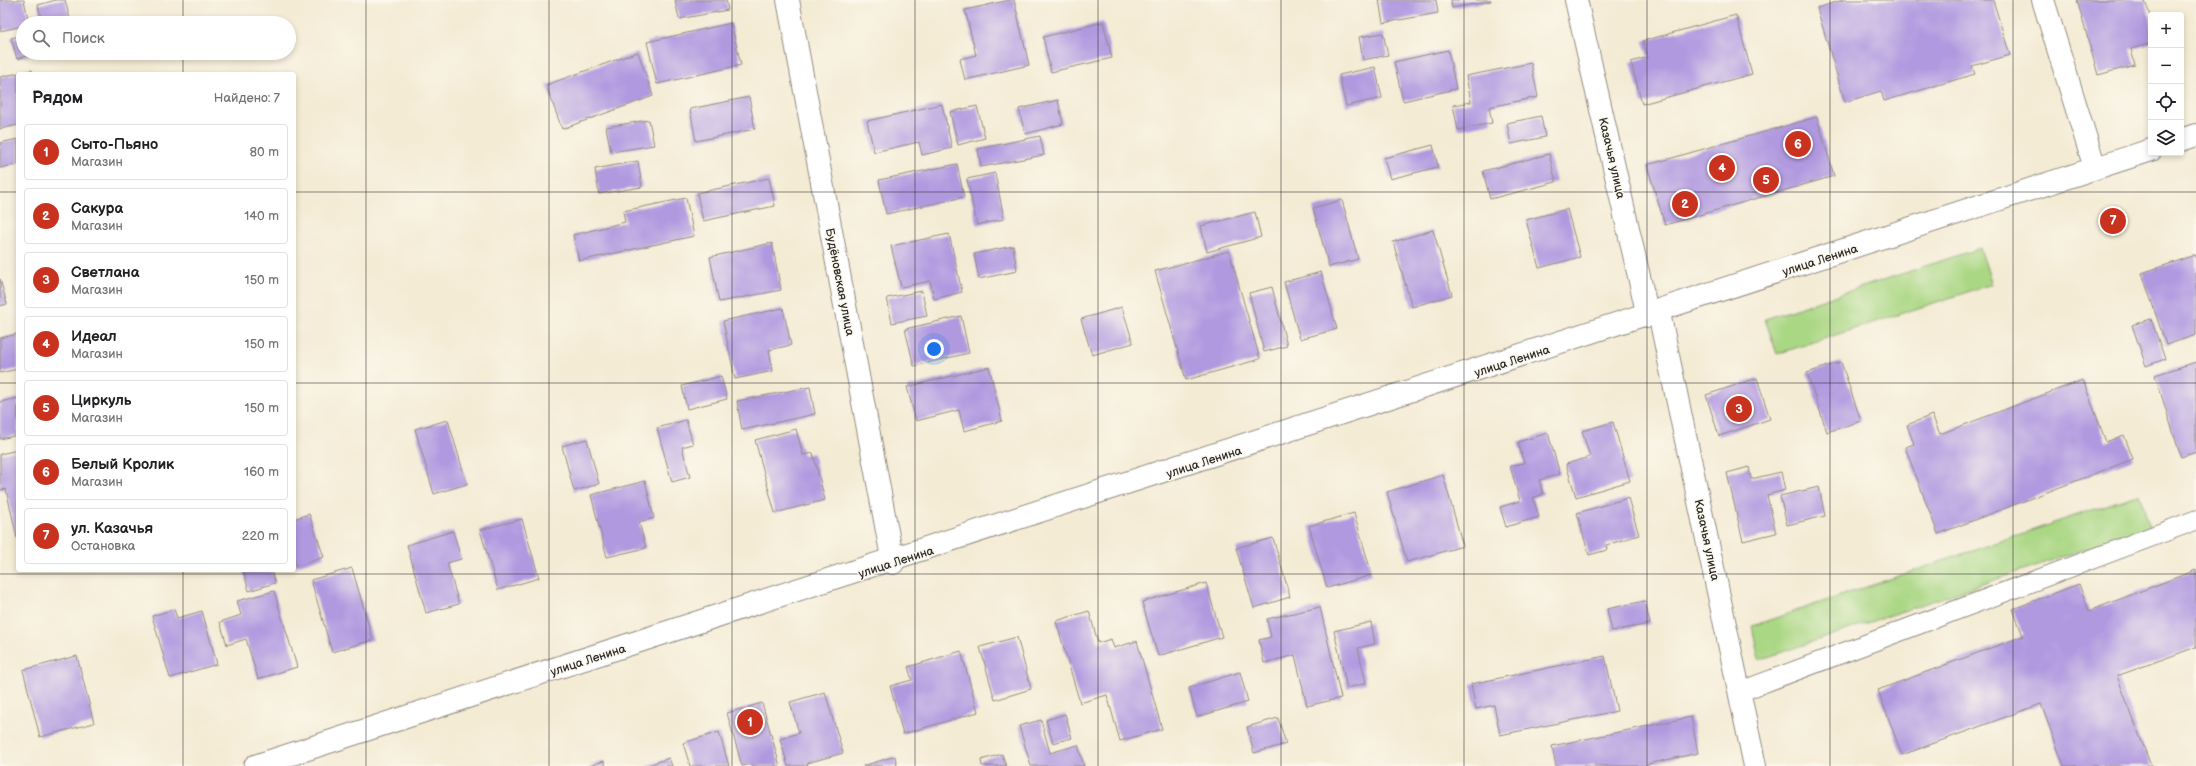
<!DOCTYPE html>
<html lang="ru">
<head>
<meta charset="utf-8">
<style>
	body { margin:0; font-family:"Balsamiq Sans",sans-serif; background:#f2f2f2; color:#202124 }
	.controls { position:absolute; right:12px; top:12px; display:grid; overflow:hidden; border-radius:4px; box-shadow:0 2px 6px #0003 }
	.controls button { width:36px; height:36px; display:grid; place-items:center; padding:0; border:0; border-bottom:1px solid #e0e0e0; background:#fff; color:#202124; font:20px sans-serif }
	.you { position:absolute; left:934px; top:349px; width:14px; height:14px; margin:-10px; border:3px solid #fff; border-radius:50%; background:#1a73e8; box-shadow:0 0 0 6px #1a73e833 }
	.badge { display:grid; place-items:center; width:26px; height:26px; border-radius:50%; background:#c8321e; color:#fff; font-size:13px; font-weight:700 }
	.pin { position:absolute; translate:-50% -50%; border:2px solid #fff; box-shadow:0 1px 4px #0006 }
	.list { margin:0; padding:0; list-style:none }
	h2 { display:flex; justify-content:space-between; align-items:center; height:52px; margin:0; padding:0 16px; font-size:17px }
	h2 small { font-size:13px; font-weight:400; color:#757577 }
	.list li { display:grid; grid-template-columns:26px 1fr auto; gap:12px; align-items:center; box-sizing:border-box; height:56px; margin:0 8px 8px; padding:0 8px; border:1px solid #e0e0e0; border-radius:4px }
	.list b { display:block; font-size:15px; white-space:nowrap }
	.list p { margin:0; font-size:13px; white-space:nowrap; color:#757577 }
	.list em { font-size:13px; font-style:normal; color:#757577 }
	.icon { flex:none; width:22px; height:22px; fill:none; stroke:currentColor; stroke-width:2; stroke-linecap:round; stroke-linejoin:round }
	.map { position:relative; flex:none; width:2196px; height:766px; overflow:hidden }
	.search { position:absolute; background:#fff; box-shadow:0 2px 6px #0003; left:16px; top:16px; width:280px; height:44px; display:flex; align-items:center; gap:10px; box-sizing:border-box; padding:0 14px; border-radius:22px; color:#757577; font-size:15px }
	.panel { position:absolute; background:#fff; box-shadow:0 2px 6px #0003; left:16px; top:72px; width:280px; height:500px; border-radius:4px }
	.map>svg:first-child { display:block }
	.green { fill:#aad784; stroke:#6a8158 }
	.building { fill:#b199e0 }
	.lines { fill:none; stroke-linecap:round; stroke-linejoin:round }
	.service-casing { stroke:#908b80; stroke-width:21 }
	.minor-casing { stroke:#908b80; stroke-width:24 }
	.secondary-casing { stroke:#908b80; stroke-width:24 }
	.service { stroke:#fff; stroke-width:19 }
	.minor { stroke:#fff; stroke-width:22 }
	.secondary { stroke:#fff; stroke-width:22 }
	.grid { fill:none; stroke:#2b2b2b; stroke-width:1; stroke-opacity:0.55 }
	.labels { text-anchor:middle; stroke-width:3; stroke-linejoin:round; paint-order:stroke }
	.street-label { font-size:12px; fill:#2b2b2b; stroke:#fbf7ec }
</style>
</head>
<body>
<div class="map">
<svg width="2196" height="766" viewBox="0 0 2196 766">
	<rect width="100%" height="100%" fill="#fbf7ec"/>
	<filter id="ink" filterUnits="userSpaceOnUse"><feTurbulence type="fractalNoise" baseFrequency=".025" numOctaves="2"/><feDisplacementMap in="SourceGraphic" scale="8" xChannelSelector="R" yChannelSelector="G"/><feConvolveMatrix kernelMatrix="1 2 1 2 8 2 1 2 1" color-interpolation-filters="sRGB"/></filter>
	<filter id="wash" filterUnits="userSpaceOnUse"><feTurbulence type="fractalNoise" baseFrequency=".012" numOctaves="4" result="noise"/><feDisplacementMap in="SourceGraphic" scale="16" xChannelSelector="R" yChannelSelector="G"/><feGaussianBlur stdDeviation="0.9" result="paint"/><feColorMatrix in="noise" values="0 0 0 0 0 0 0 0 0 0 0 0 0 0 0 0 0 1.4 0 .05"/><feComposite in="paint" operator="in"/></filter>
	<g filter="url(#wash)">
		<rect width="100%" height="100%" fill="#f4ebd4"/>
		<g class="green">
			<path d="M1980,248L1992,284L1777,354L1765,319Z"/>
			<path d="M2139,494L2150,527L1759,660L1752,626Z"/>
		</g>
		<g id="blocks">
			<g class="building">
				<path d="M0,0H24L29,23H23V26L0,31Z"/>
				<path d="M56,0H65L71,23H42L38,5Z"/>
				<path d="M675,0H726L728,10L679,19Z"/>
				<path d="M1010,0H1014L1029,65L965,80L960,59L976,55L965,10Z"/>
				<path d="M1379,0H1436L1438,13L1383,23Z"/>
				<path d="M1451,0H1491V1L1452,8Z"/>
				<path d="M1843,0H1993L2010,55L1972,66L1975,74L1884,101L1881,91L1845,102L1817,8Z"/>
				<path d="M2077,0H2145L2151,19V43L2131,49L2135,65L2098,75Z"/>
				<path d="M1736,15L1752,74L1642,104L1631,62L1648,57L1643,41Z"/>
				<path d="M1103,22L1112,58L1051,72L1043,37Z"/>
				<path d="M731,23L741,65L657,84L647,42Z"/>
				<path d="M1383,33L1388,55L1363,60L1359,37Z"/>
				<path d="M23,35V53H36L17,59L11,38Z"/>
				<path d="M1448,50L1456,89L1403,101L1394,62Z"/>
				<path d="M638,52L653,96L562,129L546,85Z"/>
				<path d="M1531,63L1538,97L1489,107L1492,123L1458,130L1453,105L1471,102L1466,76Z"/>
				<path d="M1375,67L1382,98L1346,106L1339,75Z"/>
				<path d="M32,70L33,74H18V125L0,129V77Z"/>
				<path d="M749,97L755,129L696,141L690,109Z"/>
				<path d="M1058,100L1063,124L1025,134L1019,109Z"/>
				<path d="M942,104L952,148L922,155L919,142L874,152L867,121Z"/>
				<path d="M977,106L985,138L958,145L950,112Z"/>
				<path d="M1541,116L1545,137L1511,144L1507,123Z"/>
				<path d="M1817,117L1834,176L1665,225L1647,165Z"/>
				<path d="M649,120L654,145L611,152L606,127Z"/>
				<path d="M1040,136L1044,155L981,167L978,149Z"/>
				<path d="M18,139V164L0,168V143Z"/>
				<path d="M1433,145L1438,167L1390,179L1384,158Z"/>
				<path d="M1549,154L1556,182L1490,199L1483,171Z"/>
				<path d="M638,161L642,187L599,194L595,169Z"/>
				<path d="M957,164L964,197L886,214L879,180Z"/>
				<path d="M995,173L1004,219L977,225L967,179Z"/>
				<path d="M769,178L775,206L703,221L697,193Z"/>
				<path d="M686,198L694,236L579,261L573,235L625,222L623,211Z"/>
				<path d="M1342,200L1358,259L1329,267L1313,208Z"/>
				<path d="M1567,209L1580,257L1539,268L1526,220Z"/>
				<path d="M1255,212L1261,237L1207,252L1201,226Z"/>
				<path d="M1433,230L1452,295L1412,307L1393,242Z"/>
				<path d="M949,234L962,292L934,299L930,281L901,287L891,246Z"/>
				<path d="M772,243L781,290L719,302L710,257Z"/>
				<path d="M1013,246L1017,271L979,279L974,254Z"/>
				<path d="M1229,251L1260,359L1186,380L1155,271Z"/>
				<path d="M2196,255V335L2166,345L2142,273Z"/>
				<path d="M1321,272L1337,329L1300,339L1284,282Z"/>
				<path d="M0,279L7,304L0,306Z"/>
				<path d="M1272,287L1287,346L1264,352L1249,293Z"/>
				<path d="M922,291L927,316L892,323L887,298Z"/>
				<path d="M1122,307L1133,343L1092,355L1081,319Z"/>
				<path d="M783,308L791,345L769,350L773,371L735,379L723,321Z"/>
				<path d="M961,316L969,353L914,366L905,329Z"/>
				<path d="M2151,319L2165,359L2146,366L2132,325Z"/>
				<path d="M18,334V369L0,373V338Z"/>
				<path d="M1841,362L1861,421L1827,432L1807,373Z"/>
				<path d="M2196,362V452L2181,457L2155,375Z"/>
				<path d="M989,367L1002,421L964,431L959,410L916,421L907,387Z"/>
				<path d="M721,376L727,399L687,409L682,386Z"/>
				<path d="M1757,378L1770,419L1719,436L1706,395Z"/>
				<path d="M2083,380L2106,442L2124,435L2133,459L1938,534L1905,447L1914,444L1907,425L1932,415L1940,434Z"/>
				<path d="M810,387L815,414L742,430L737,401Z"/>
				<path d="M18,398V435L0,439V402Z"/>
				<path d="M448,420L467,484L434,494L415,429Z"/>
				<path d="M686,420L693,444L682,447L690,477L672,482L657,428Z"/>
				<path d="M1613,422L1630,481L1576,497L1566,464L1590,457L1582,431Z"/>
				<path d="M796,429L803,455L813,453L825,500L775,513L755,440Z"/>
				<path d="M1548,433L1560,474L1539,480L1543,494L1533,498L1539,517L1506,527L1500,507L1520,501L1510,466L1524,463L1518,442Z"/>
				<path d="M587,439L599,484L574,491L562,446Z"/>
				<path d="M18,450V538H17L6,489L0,490V454Z"/>
				<path d="M1749,467L1751,479L1781,472L1785,490L1767,495L1776,533L1743,541L1727,473Z"/>
				<path d="M1443,475L1463,546L1407,562L1387,492Z"/>
				<path d="M645,481L654,518L639,522L646,548L607,557L591,495Z"/>
				<path d="M1819,487L1825,516L1787,525L1780,496Z"/>
				<path d="M1628,498L1639,535L1606,545L1607,550L1589,555L1577,513Z"/>
				<path d="M1354,513L1372,575L1327,588L1309,526Z"/>
				<path d="M309,514L324,557L296,566L294,560V519Z"/>
				<path d="M522,519L539,578L498,590L480,530Z"/>
				<path d="M453,531L461,559L447,563L459,604L426,613L407,545Z"/>
				<path d="M1273,538L1290,597L1254,608L1236,548Z"/>
				<path d="M352,568L373,640L332,652L311,580Z"/>
				<path d="M243,570H271L275,583L249,591Z"/>
				<path d="M2196,570V647L2117,676L2151,766H2064L2041,704L1902,755L1878,690L2023,636L2013,609L2079,584L2089,611Z"/>
				<path d="M1206,583L1222,637L1158,656L1142,602Z"/>
				<path d="M274,591L297,667L258,679L246,639L227,645L220,622L241,615L237,601Z"/>
				<path d="M1645,601L1650,624L1612,631L1607,609Z"/>
				<path d="M1320,607L1341,698L1307,706L1295,655L1264,663L1259,640L1271,637L1267,619Z"/>
				<path d="M174,609L177,618L202,611L217,664L170,678L152,616Z"/>
				<path d="M1089,611L1098,643L1111,639L1114,648L1137,641L1162,729L1120,741L1107,695L1080,703L1056,621Z"/>
				<path d="M1371,622L1375,644L1358,648L1366,683L1347,688L1334,631Z"/>
				<path d="M1017,637L1031,689L995,700L980,647Z"/>
				<path d="M961,651L978,712L903,734L890,686L912,680L908,667Z"/>
				<path d="M77,656L94,723L40,737L23,670Z"/>
				<path d="M1605,656L1617,711L1500,735L1494,705L1476,709L1471,684Z"/>
				<path d="M1240,672L1248,702L1197,717L1189,688Z"/>
				<path d="M825,692L843,753L807,763L808,766H788L780,739L799,733L790,702Z"/>
				<path d="M762,703L780,766H752V764L742,766L727,713Z"/>
				<path d="M1065,714L1072,738L1053,743L1046,720Z"/>
				<path d="M1691,717L1698,753L1648,764V766H1556L1552,746Z"/>
				<path d="M1278,718L1286,744L1254,753L1247,727Z"/>
				<path d="M1041,720L1050,753L1078,745L1084,766H1031L1019,726Z"/>
				<path d="M719,732L729,766H690L683,743Z"/>
				<path d="M1002,754L1006,766H982L981,760Z"/>
				<path d="M895,756L897,766H863Z"/>
				<path d="M669,758L672,766H645Z"/>
				<path d="M604,761L605,766H589Z"/>
			</g>
		</g>
	</g>
	<g filter="url(#ink)">
		<use href="#blocks" fill-opacity="0" stroke="#908b80" stroke-width="1"/>
		<g class="lines">
			<defs>
				<path id="service" d="M1739,692L2196,520"/>
				<g id="minor">
					<path d="M788,0L893,563"/>
					<path d="M1576,0L1648,316"/>
					<path d="M2043,0L2095,168"/>
					<path d="M1659,313L1755,766"/>
				</g>
				<g id="secondary">
					<path d="M2181,140L2196,135"/>
					<path d="M255,766C888,565 1520,359 2151,150"/>
				</g>
			</defs>
			<use href="#service" class="service-casing"/>
			<use href="#minor" class="minor-casing"/>
			<use href="#secondary" class="secondary-casing"/>
			<use href="#service" class="service"/>
			<use href="#minor" class="minor"/>
			<use href="#secondary" class="secondary"/>
		</g>
	</g>
	<path class="grid" d="M183,0V23M366,0V766M549,0V766M732,0V766M915,0V766M1098,0V766M1281,0V766M1464,0V766M1647,0V766M1830,0V766M2013,0V766M183,53V74M0,192H18M294,192H2196M0,383H18M294,383H2196M183,570V766M0,574H2196"/>
	<g class="labels">
		<g class="street-label">
			<text transform="translate(1612 158) rotate(77)" y="4">Казачья улица</text>
			<text transform="translate(1820 260) rotate(-18)" y="4">улица Ленина</text>
			<text transform="translate(840 282) rotate(79)" y="4">Будёновская улица</text>
			<text transform="translate(1512 361) rotate(-18)" y="4">улица Ленина</text>
			<text transform="translate(1204 462) rotate(-18)" y="4">улица Ленина</text>
			<text transform="translate(1707 540) rotate(78)" y="4">Казачья улица</text>
			<text transform="translate(896 562) rotate(-18)" y="4">улица Ленина</text>
			<text transform="translate(588 660) rotate(-18)" y="4">улица Ленина</text>
		</g>
	</g>
</svg>
<div class="controls">
<button>+</button>
<button>−</button>
<button><svg class="icon" aria-label="locate" viewBox="0 0 24 24"><circle cx="12" cy="12" r="6"/><path d="M12 2v4M12 18v4M2 12h4M18 12h4"/></svg></button>
<button><svg class="icon" aria-label="layers" viewBox="0 0 24 24"><path d="M12 4l9 5-9 5-9-5zM3 14l9 5 9-5"/></svg></button>
</div>
<div class="you"></div>
<div class="pin badge" style="left:750px;top:722px">1</div>
<div class="pin badge" style="left:1685px;top:204px">2</div>
<div class="pin badge" style="left:1739px;top:409px">3</div>
<div class="pin badge" style="left:1722px;top:168px">4</div>
<div class="pin badge" style="left:1766px;top:180px">5</div>
<div class="pin badge" style="left:1798px;top:144px">6</div>
<div class="pin badge" style="left:2113px;top:221px">7</div>
<div class="search"><svg class="icon" aria-label="search" viewBox="0 0 24 24"><circle cx="10" cy="10" r="6"/><path d="M15 15l6 6"/></svg>Поиск</div>
<section class="panel">
<h2>Рядом<small>Найдено: 7</small></h2>
<ul class="list">
<li><span class="badge">1</span><div><b>Сыто-Пьяно</b><p>Магазин</p></div><em>80 m</em></li>
<li><span class="badge">2</span><div><b>Сакура</b><p>Магазин</p></div><em>140 m</em></li>
<li><span class="badge">3</span><div><b>Светлана</b><p>Магазин</p></div><em>150 m</em></li>
<li><span class="badge">4</span><div><b>Идеал</b><p>Магазин</p></div><em>150 m</em></li>
<li><span class="badge">5</span><div><b>Циркуль</b><p>Магазин</p></div><em>150 m</em></li>
<li><span class="badge">6</span><div><b>Белый Кролик</b><p>Магазин</p></div><em>160 m</em></li>
<li><span class="badge">7</span><div><b>ул. Казачья</b><p>Остановка</p></div><em>220 m</em></li>
</ul>
</section>
</div>
</body>
</html>
